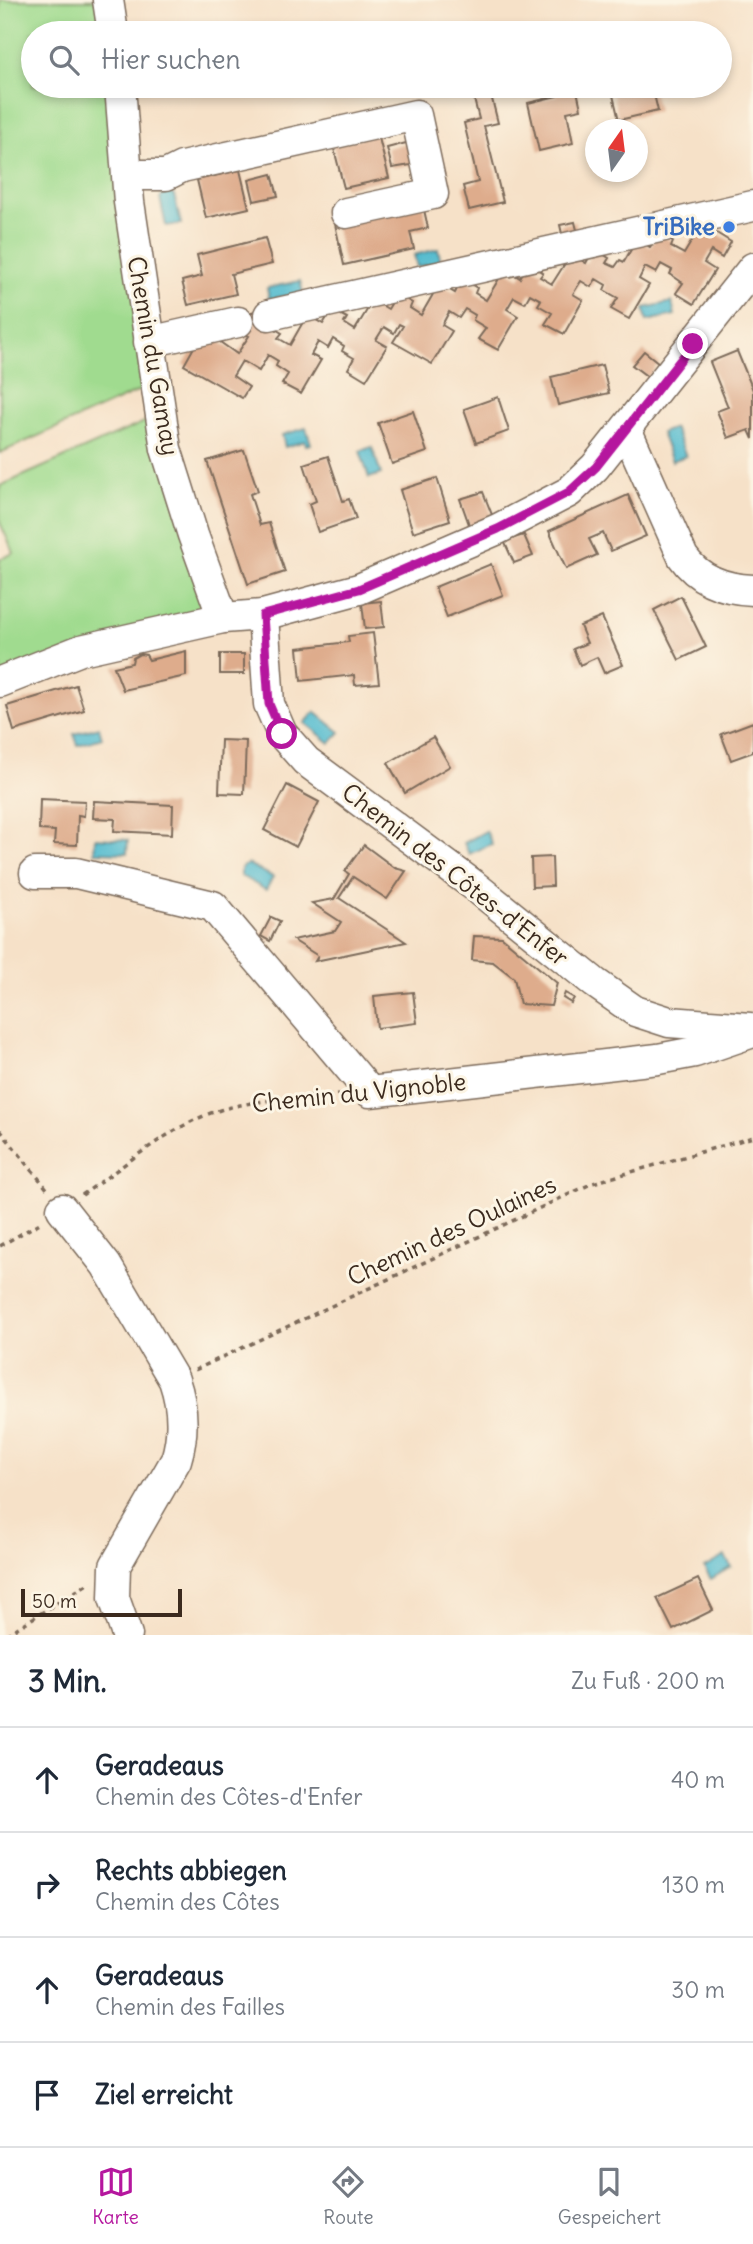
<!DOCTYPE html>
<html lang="de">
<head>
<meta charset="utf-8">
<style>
	body { margin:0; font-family:Delius,sans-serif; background:#f2f2f3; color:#1f2937 }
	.compass { position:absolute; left:585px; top:119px; width:63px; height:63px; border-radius:50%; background:#fff; box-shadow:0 4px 10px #0003; rotate:14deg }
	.scale { position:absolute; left:21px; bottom:18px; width:161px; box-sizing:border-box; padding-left:7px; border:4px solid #3b2a1e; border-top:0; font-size:19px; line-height:24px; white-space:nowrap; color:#3b2a1e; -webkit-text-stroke:5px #fcf5e5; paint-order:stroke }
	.stop { position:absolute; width:21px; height:21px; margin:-16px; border:5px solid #b5179e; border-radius:50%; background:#fff }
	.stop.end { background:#b5179e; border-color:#fff; box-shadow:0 2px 7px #0008 }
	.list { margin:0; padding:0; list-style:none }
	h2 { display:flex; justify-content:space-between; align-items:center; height:91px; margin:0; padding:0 28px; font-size:30px }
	h2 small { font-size:23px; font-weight:400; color:#747a83 }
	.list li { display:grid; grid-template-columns:46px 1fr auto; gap:21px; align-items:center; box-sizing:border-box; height:105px; padding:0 28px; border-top:2px solid #e0e1e3 }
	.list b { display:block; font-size:26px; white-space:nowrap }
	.list p { margin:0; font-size:23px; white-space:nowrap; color:#747a83 }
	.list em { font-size:23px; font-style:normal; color:#747a83 }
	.icon { flex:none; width:38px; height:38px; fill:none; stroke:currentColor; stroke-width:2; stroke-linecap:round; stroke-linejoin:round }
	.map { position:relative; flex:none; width:753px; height:1635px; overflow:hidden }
	.search { position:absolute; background:#fff; box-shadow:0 4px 10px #0003; left:21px; right:21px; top:21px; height:77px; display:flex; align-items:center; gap:18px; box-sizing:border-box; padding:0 24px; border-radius:38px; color:#747a83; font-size:26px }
	.sheet { height:511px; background:#fff }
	nav { display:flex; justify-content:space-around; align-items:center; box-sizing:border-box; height:98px; border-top:2px solid #e0e1e3; background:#fff; font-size:19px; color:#747a83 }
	nav a { display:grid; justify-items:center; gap:4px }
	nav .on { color:#b5179e }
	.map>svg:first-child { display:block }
	.green { fill:#a0db8f; stroke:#6e8256; stroke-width:2 }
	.water { fill:#52bbcf; stroke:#467276; stroke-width:2 }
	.building { fill:#deac8c }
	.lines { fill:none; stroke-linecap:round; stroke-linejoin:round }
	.minor-casing { stroke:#7c6a5a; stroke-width:33 }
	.path { stroke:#7c6a5a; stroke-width:3.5; stroke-dasharray:5 5; stroke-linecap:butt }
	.minor { stroke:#fff; stroke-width:30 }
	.route { stroke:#b5179e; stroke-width:9 }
	.shop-dot { fill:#3f7fe0; stroke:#fcf5e5; stroke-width:2.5 }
	.labels { text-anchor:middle; stroke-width:6; stroke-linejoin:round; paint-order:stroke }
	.shop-label { font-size:24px; font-weight:bold; fill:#366cbe; stroke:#fcf5e5; text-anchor:end }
	.street-label { font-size:24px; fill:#3b2a1e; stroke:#fcf5e5 }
</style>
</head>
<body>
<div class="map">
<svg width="753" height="1635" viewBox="0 0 753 1635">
	<rect width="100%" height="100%" fill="#fcf5e5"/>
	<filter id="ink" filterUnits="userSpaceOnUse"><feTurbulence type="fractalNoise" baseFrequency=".0143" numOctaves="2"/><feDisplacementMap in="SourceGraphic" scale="14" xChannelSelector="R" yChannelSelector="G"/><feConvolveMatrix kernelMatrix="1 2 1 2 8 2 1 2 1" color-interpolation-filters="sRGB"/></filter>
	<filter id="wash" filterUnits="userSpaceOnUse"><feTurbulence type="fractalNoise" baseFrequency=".00686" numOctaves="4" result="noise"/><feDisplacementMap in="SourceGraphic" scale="28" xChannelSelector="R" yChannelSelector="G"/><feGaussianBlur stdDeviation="1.57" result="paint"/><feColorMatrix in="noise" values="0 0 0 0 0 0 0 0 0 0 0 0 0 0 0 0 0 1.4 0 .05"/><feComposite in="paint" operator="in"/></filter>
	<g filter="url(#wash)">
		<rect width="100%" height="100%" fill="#f6e1c8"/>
		<g class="green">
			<path d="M0,0H108L113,33H33V86H118L146,388L0,453Z"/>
			<path d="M151,419L209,602L203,611L0,676V559L14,553L0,523V486Z"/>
		</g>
		<g class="water">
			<path d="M167,192L174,195L181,224L166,226L160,198Z"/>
			<path d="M438,249L441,262L417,267L414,255Z"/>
			<path d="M300,281L303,293L269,299L267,288Z"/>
			<path d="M672,302L675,315L647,321L644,308Z"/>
			<path d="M306,428L311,444L306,445L305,441L285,447L282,435Z"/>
			<path d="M674,428L686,456L672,461L661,433Z"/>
			<path d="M372,447L381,474L369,478L360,451Z"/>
			<path d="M315,712L340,732L330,743L305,723Z"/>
			<path d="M99,727L102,738L78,745L74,734Z"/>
			<path d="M486,831L492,844L469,854L464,843Z"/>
			<path d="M95,838L128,840L127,853L94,852Z"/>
			<path d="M248,864L273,877L266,890L241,876V868Z"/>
			<path d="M725,1556L731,1567L711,1579L704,1568Z"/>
		</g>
		<g id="blocks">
			<g class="building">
				<path d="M555,86H576L581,109L567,112L573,143L539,151L528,103L557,96Z"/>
				<path d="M652,86L658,111L619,120L611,87Z"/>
				<path d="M491,95L498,123L484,126L503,202L469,210L463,186L478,182L464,123L479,119L474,99Z"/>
				<path d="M378,134L389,178L344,188L333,145Z"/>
				<path d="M410,142L417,164L392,168L387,148Z"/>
				<path d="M240,170L249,208L206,218L197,180Z"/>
				<path d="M272,174L278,196L254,201L249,180Z"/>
				<path d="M423,205L428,228L410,232L414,249L344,265L335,224Z"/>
				<path d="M575,222L578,234L563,238L560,225Z"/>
				<path d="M702,224L731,242L722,258L711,251L704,263L715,270L694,304L676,293L683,283L670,274L672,270L661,264L656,273L645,267L639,279L649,285L629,319L611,309L618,298L604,290L606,285L596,279L591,287L581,281L573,294L583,300L564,334L545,324L552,313L538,305L541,300L530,294L525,303L514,297L507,309L518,316L498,350L478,339L486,328L473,320L475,315L465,309L459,318L449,312L442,325L452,331L432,364L393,342L403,326L399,324L394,333L384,327L376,340L387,346L366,380L348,369L354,358L342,351L344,346L333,339L328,348L318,342L311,355L321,360L301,394L282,384L288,374L276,366L278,361L268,355L259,371L242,361L233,376L249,387L242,398L184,365L198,340L213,337L237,354L249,336L244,334L240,315L263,309L267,324L282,333L278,338L290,345L307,315L323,324L332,310L347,318L344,323L355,330L373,300L388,309L397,294L412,303L410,308L421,315L439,284L455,293L462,279L477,288L475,293L486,300L505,269L520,278L528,263L543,273L540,277L552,284L571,254L586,263L594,249L609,258L606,263L615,267L620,260L624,262L637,239L650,247L658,234L673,242L671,247L684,254Z"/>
				<path d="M265,238L272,264L231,274L236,294L188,305L182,281L202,276L197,255Z"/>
				<path d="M644,351L659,363L648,377L632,365Z"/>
				<path d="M737,351L753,390V439L749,430L728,438L717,411L728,407L710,362Z"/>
				<path d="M602,365L609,393L558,405L551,377Z"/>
				<path d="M498,397L509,431L476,443L464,409Z"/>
				<path d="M413,411L427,452L392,464L378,423Z"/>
				<path d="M244,450L258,491L250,494L260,525L269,523L285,572L248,584L207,461Z"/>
				<path d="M328,456L343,501L349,499L356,519L318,532L309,504L316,501L304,464Z"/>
				<path d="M437,478L450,520L413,532L400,490Z"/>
				<path d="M483,492L494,520L471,530L460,499Z"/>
				<path d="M628,495L646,536L611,551L603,533L589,539L597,555L566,569L549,531Z"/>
				<path d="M524,535L533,556L514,563L504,541Z"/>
				<path d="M491,564L503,595L447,617L435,587Z"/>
				<path d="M681,596L706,647L679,660L654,610Z"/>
				<path d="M381,601L384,627L365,629L362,603Z"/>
				<path d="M602,617L623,665L604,673L597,657L580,665L573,649L587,643L580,626Z"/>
				<path d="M373,633L379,683L355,685L354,675L301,681L298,648L349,642L348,636Z"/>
				<path d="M186,651V676L123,690L114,667L132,663L133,658L140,654L146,655L149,660Z"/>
				<rect x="220" y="654" width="24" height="20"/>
				<path d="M76,685L84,710L14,731L7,706Z"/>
				<path d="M753,722V752L731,760L721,734Z"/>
				<path d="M433,737L450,766L405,793L388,763Z"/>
				<path d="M221,740L246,741L244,794L219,793Z"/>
				<path d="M287,785L319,802L296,847L264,830Z"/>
				<path d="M40,799L85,801L84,816L78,815L77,845L54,844L55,831L39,830Z"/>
				<path d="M94,801L173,805L172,834L114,831L115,819L93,818Z"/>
				<path d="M364,845L395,868L406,871L387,899L353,877L339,898L406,942L315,961L318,956L293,940L335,931L341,922L312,903L334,899L349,874L345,871Z"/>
				<path d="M552,857L553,886L532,887L531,858Z"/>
				<path d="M271,917L280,921L270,941L261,936Z"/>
				<path d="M474,936L502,937L557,983L551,1006L520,1004L514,978L493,962L472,960Z"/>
				<path d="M413,992L417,1023L377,1028L374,996Z"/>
				<path d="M565,993L574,998L571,1003L563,998Z"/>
				<path d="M698,1579L713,1610L673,1630L657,1598Z"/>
			</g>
		</g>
	</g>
	<g filter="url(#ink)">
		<use href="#blocks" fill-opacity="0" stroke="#7c6a5a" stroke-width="2"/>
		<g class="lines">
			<defs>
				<g id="minor">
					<path d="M108,0L113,33"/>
					<path d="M120,86L129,202L166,449L193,535L223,618"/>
					<path d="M128,175H166L182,167L416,115L433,194L346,213"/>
					<path d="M269,315L753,206"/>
					<path d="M149,342L238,322"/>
					<path d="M626,429L683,557C699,580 725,589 753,590"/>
					<path d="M263,615L269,704L282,734L306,761L472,884L595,983L635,1011L669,1022L750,1028"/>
					<path d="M0,682L81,650L223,618L263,615L359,589L498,529L569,492L595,467L753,268"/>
					<path d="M35,873H76L213,906L370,1092L658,1059L695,1052L753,1032"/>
					<path d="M62,1209L106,1265L174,1380C183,1406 184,1434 176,1460L115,1566L114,1598L127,1635"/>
				</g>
			</defs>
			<use href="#minor" class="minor-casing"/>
			<g class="path">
				<path d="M0,1130L48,1190"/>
				<path d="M82,1195C123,1167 173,1124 220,1110C258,1099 300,1098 339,1094"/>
				<path d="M0,1246L40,1223"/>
				<path d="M195,1370L593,1183L753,1137"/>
				<path d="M6,1635L89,1583"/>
			</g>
			<use href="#minor" class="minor"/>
		</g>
	</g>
	<g class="lines" filter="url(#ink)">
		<path class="route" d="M282,734L269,704L263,615L359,589L498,529L569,492L596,467L693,344"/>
	</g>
	<circle class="shop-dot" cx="729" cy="227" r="7"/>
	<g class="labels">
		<g class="shop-label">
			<text x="715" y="235">TriBike</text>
		</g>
		<g class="street-label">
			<text transform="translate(153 356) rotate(80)" y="8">Chemin du Gamay</text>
			<text transform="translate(455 875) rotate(38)" y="8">Chemin des Côtes-d'Enfer</text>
			<text transform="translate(359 1093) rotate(-6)" y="8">Chemin du Vignoble</text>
			<text transform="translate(452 1231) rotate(-25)" y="8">Chemin des Oulaines</text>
		</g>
	</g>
</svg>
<svg class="compass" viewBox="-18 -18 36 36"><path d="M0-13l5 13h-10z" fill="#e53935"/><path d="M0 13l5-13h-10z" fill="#747a83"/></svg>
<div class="scale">50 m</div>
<div class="stop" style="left:282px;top:734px"></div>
<div class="stop end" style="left:693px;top:344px"></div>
<div class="search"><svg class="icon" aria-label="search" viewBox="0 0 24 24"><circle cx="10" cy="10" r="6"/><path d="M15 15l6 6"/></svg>Hier suchen</div>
</div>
<section class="sheet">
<h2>3 Min.<small>Zu Fuß · 200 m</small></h2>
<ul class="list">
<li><svg class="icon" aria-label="ahead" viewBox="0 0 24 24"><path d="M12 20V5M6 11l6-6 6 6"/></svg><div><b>Geradeaus</b><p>Chemin des Côtes-d'Enfer</p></div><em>40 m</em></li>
<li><svg class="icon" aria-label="right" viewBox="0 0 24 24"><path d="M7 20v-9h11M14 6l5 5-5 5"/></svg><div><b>Rechts abbiegen</b><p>Chemin des Côtes</p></div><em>130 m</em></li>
<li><svg class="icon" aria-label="ahead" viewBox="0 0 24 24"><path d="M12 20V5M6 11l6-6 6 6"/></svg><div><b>Geradeaus</b><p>Chemin des Failles</p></div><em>30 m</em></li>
<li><svg class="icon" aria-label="arrive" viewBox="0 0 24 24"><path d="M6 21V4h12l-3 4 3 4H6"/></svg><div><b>Ziel erreicht</b></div></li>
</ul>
</section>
<nav>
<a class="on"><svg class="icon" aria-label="map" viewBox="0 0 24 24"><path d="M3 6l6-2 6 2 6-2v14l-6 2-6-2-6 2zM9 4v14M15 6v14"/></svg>Karte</a>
<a><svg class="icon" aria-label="directions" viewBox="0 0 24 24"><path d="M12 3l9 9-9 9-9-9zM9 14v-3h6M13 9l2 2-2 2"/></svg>Route</a>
<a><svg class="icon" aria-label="saved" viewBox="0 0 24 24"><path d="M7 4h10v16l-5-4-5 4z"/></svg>Gespeichert</a>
</nav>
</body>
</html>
